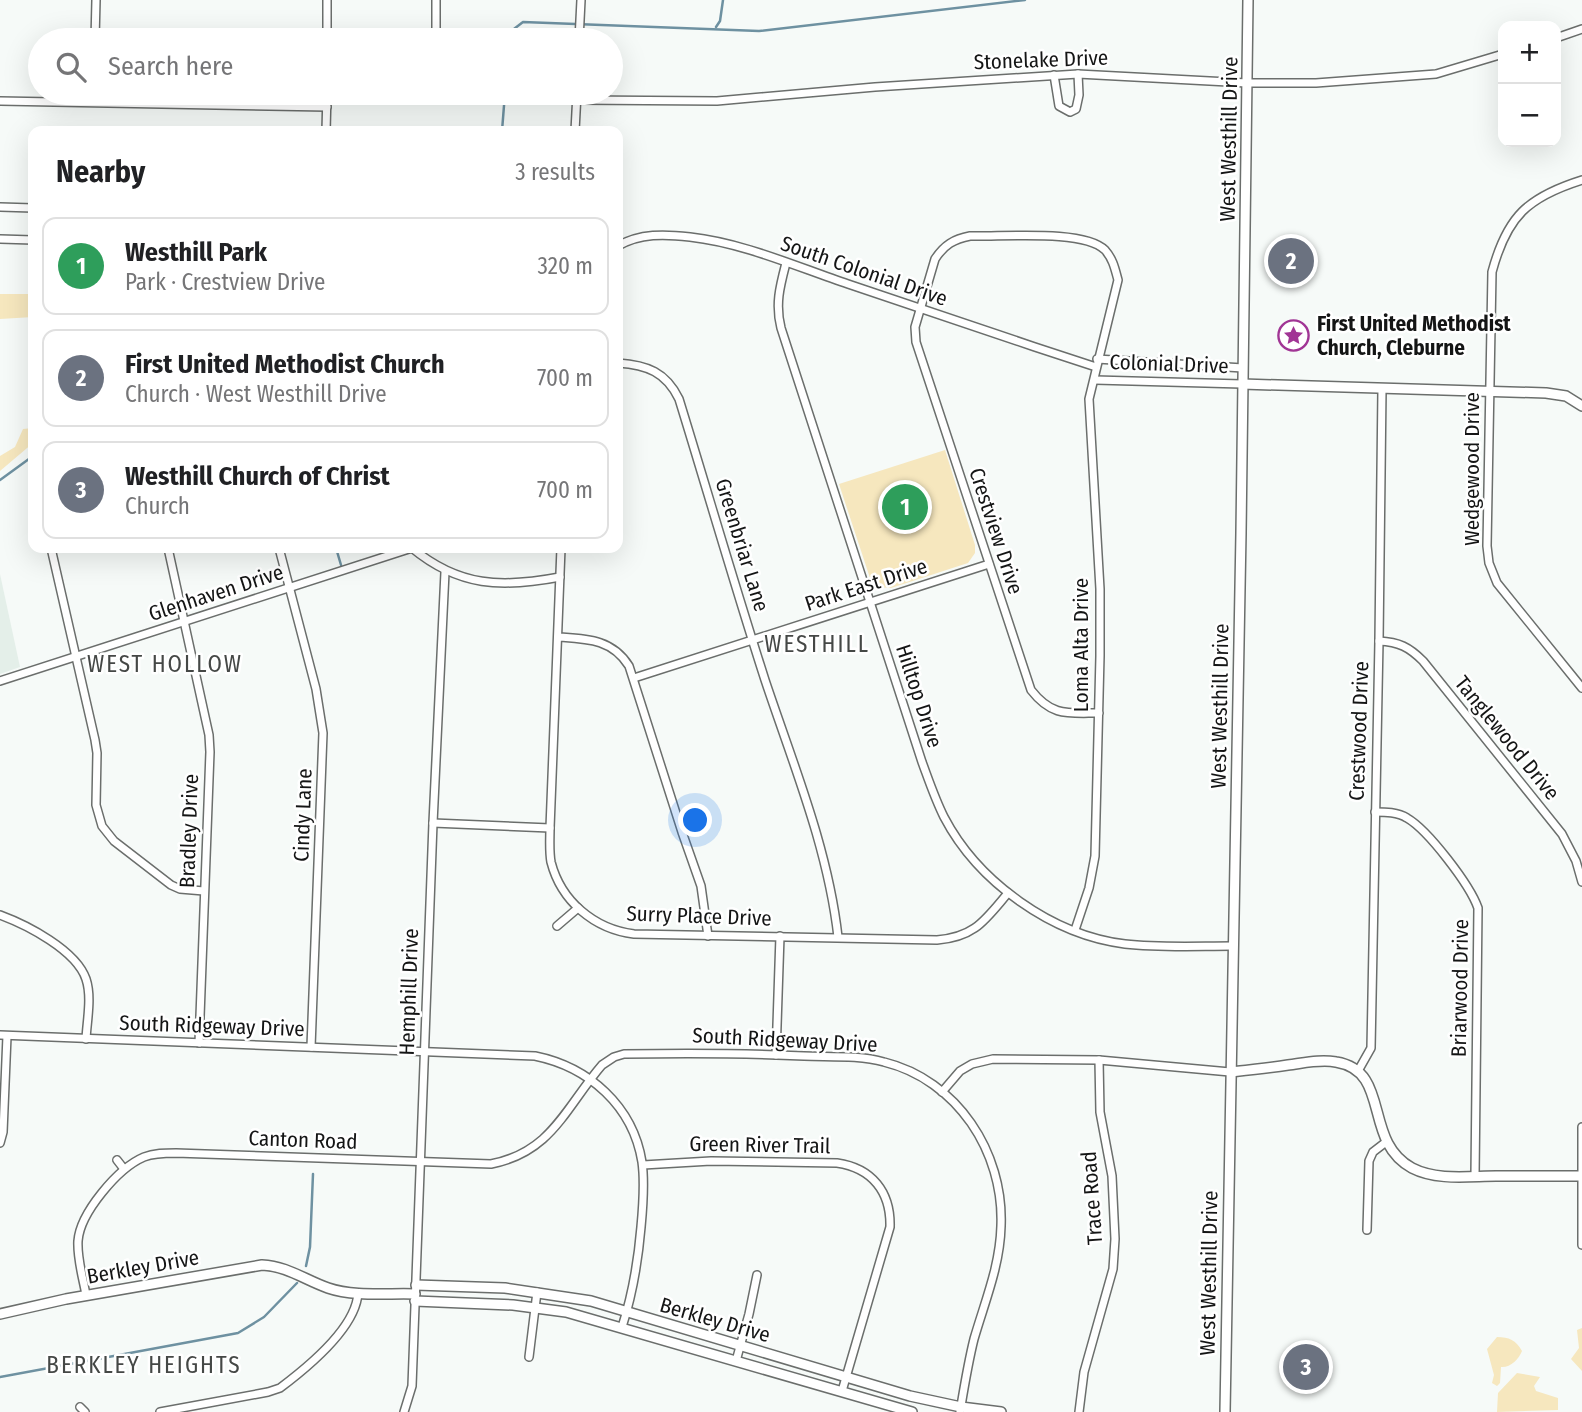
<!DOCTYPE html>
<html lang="en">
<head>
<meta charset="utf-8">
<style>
	body { margin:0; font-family:"Fira Sans Condensed",sans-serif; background:#f6f6f6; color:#202124 }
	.controls { position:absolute; right:21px; top:21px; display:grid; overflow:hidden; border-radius:14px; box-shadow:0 7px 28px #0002 }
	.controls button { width:63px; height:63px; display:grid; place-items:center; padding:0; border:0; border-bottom:2px solid #e0e0e0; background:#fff; color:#202124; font:35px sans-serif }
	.you { position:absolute; left:696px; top:821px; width:24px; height:24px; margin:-18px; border:5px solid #fff; border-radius:50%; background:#1a73e8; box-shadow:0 0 0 10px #1a73e833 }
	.badge { display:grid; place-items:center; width:46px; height:46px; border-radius:50%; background:#db2777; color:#fff; font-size:23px; font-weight:700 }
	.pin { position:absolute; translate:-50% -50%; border:4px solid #fff; box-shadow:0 2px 7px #0006 }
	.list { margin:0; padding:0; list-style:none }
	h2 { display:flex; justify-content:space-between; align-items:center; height:91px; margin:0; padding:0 28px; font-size:30px }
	h2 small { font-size:23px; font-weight:400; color:#757577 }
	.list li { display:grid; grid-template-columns:46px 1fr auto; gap:21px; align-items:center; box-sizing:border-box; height:98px; margin:0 14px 14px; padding:0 14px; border:2px solid #e0e0e0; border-radius:14px }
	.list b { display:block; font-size:26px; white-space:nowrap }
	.list p { margin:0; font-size:23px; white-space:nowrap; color:#757577 }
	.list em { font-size:23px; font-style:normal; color:#757577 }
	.icon { flex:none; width:38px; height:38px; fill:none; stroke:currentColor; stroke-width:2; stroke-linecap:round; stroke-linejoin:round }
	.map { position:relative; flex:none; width:1582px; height:1412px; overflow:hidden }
	.search { position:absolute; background:#fff; box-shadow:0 7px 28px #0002; left:28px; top:28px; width:595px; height:77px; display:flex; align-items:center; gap:18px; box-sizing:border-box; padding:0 24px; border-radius:38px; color:#757577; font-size:26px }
	.panel { position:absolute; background:#fff; box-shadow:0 7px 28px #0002; left:28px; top:126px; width:595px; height:427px; border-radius:14px }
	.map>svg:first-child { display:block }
	.built { fill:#e4efe9 }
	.green { fill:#f6e7be }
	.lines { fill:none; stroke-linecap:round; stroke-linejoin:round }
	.stream { stroke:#6e91a1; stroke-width:2.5 }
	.minor-casing { stroke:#6b6e6c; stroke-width:10 }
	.tertiary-casing { stroke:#6b6e6c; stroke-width:12 }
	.minor { stroke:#fff; stroke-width:7 }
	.tertiary { stroke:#fff; stroke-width:9 }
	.labels { text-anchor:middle; stroke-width:5; stroke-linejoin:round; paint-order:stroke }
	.street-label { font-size:21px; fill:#141515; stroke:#fff }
	.poi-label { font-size:21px; font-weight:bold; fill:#141515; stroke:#fff; text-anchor:start }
	.neighbourhood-label { font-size:23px; letter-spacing:2px; fill:#454846; stroke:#fff }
</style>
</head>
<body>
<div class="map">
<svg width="1582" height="1412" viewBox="0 0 1582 1412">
	<rect width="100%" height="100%" fill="#f6faf8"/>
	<path class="built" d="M0,574L20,667L0,674Z"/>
	<g class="green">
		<path d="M0,294H33V317L0,319Z"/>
		<path d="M33,428V443L0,471V456L15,447L23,429Z"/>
		<path d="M945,450L975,545V553L968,563L891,588L877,587L870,578L839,484Z"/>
		<path d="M1582,1328V1371L1571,1359L1579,1348L1577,1330Z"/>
		<path d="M1497,1337C1509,1337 1516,1340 1522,1351C1519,1359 1510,1368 1501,1367L1500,1383L1497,1386L1492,1383L1494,1375L1487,1349Z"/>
		<path d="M1517,1373L1540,1377L1534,1386L1536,1391L1558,1398V1410L1497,1412L1498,1393Z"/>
	</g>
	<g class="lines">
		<g class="stream">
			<path d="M716,27L720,21L723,0"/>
			<path d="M509,40L510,32L523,22L759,31L1025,0"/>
			<path d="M502,131L505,93"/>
			<path d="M0,480L33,456"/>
			<path d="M336,548L341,565"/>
			<path d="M306,1266L310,1247L313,1174"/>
			<path d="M0,1377L238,1333L264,1317L297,1283"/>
		</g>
		<defs>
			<g id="minor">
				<path d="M1556,38L1582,29"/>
				<path d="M95,40L96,0"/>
				<path d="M327,40V0"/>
				<path d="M436,40V0"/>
				<path d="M579,40L581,0"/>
				<path d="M1054,75L1059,106L1070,112L1076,109L1079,95L1078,74"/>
				<path d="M435,99V93"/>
				<path d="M577,100L717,101L875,87L1078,74L1247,83H1316L1436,74L1503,54"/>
				<path d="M0,101L327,107"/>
				<path d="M326,131L327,93"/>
				<path d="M575,131L577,93"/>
				<path d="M1582,180C1528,197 1507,216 1492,272L1487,546L1489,563L1497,583L1582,688"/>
				<path d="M0,207L33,208"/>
				<path d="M0,239L33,240"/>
				<path d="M618,246C640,233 665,234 690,237C744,243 797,267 848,284C930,312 1013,340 1096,367"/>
				<path d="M786,263C780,286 775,304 781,328L922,762C929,781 935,799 944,817C978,882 1052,935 1125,944C1160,948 1197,946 1232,946"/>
				<path d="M1097,359L1243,368"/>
				<path d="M618,363C647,365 666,372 679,399C708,493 735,587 765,680C793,764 828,848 838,937"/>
				<path d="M1095,380L1242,384"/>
				<path d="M51,548L95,740L97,753L96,805L102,826L114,841L171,885L180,889L204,891"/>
				<path d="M168,548L209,735L210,752L199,1043"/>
				<path d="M279,548L316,689L323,733L311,1047"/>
				<path d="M561,548L550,828C550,839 549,851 551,862C561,901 594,929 634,934L937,940C975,937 985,920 1008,893"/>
				<path d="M558,637C587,639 612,639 629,666L682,832L701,886L708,936"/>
				<path d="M1379,641C1399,642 1409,647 1423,661L1562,834L1576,861L1582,882"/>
				<path d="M634,678L989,564"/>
				<path d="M0,681L412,548C459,587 502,588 560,577"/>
				<path d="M1375,812C1385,812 1398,812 1407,818C1428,830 1470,885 1478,908L1475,1176"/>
				<path d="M433,823L550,828"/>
				<path d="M0,915C27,925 76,950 86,979C92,997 87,1020 86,1039"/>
				<path d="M557,926L578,908"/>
				<path d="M1075,930L1089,888L1095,856L1100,656V589L1089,399L1118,280C1115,269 1113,259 1105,250C1084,229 1002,237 970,236C954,239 944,245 935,259L915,327L916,342L1031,690C1052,717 1068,713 1099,713"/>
				<path d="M0,1035L535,1056C589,1067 633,1106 642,1162C645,1183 643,1206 641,1227C638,1262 633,1293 622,1327"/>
				<path d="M776,1055L780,936"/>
				<path d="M1358,1071L1371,1048L1379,641L1382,389"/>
				<path d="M942,1092L960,1071L972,1064L993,1059L1099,1060L1230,1072"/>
				<path d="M1582,1127V1245"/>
				<path d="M0,1143L3,1132L7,1036"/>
				<path d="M117,1160L124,1169"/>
				<path d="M643,1165L711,1161L837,1163C872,1168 891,1192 890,1227L842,1391"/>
				<path d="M1367,1230L1369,1161L1373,1152L1386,1142"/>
				<path d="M86,1295C83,1278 77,1259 78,1241C80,1213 118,1168 144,1157C154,1153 165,1153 176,1153L491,1164C552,1152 565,1108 602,1065L614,1057L624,1054C684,1053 744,1053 804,1056C830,1057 859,1055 884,1062C957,1080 1004,1152 1001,1226C1000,1266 985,1301 974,1339C968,1363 964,1388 960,1412"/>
				<path d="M529,1357L537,1292"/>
				<path d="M736,1361L749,1314L757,1275"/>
				<path d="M80,1407L85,1412"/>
				<path d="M160,1412L268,1392L280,1388C308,1367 356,1328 358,1293"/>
				<path d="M404,1412L412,1386L433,823L445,572"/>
				<path d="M1079,1412L1084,1372L1113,1269L1115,1239L1112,1176L1100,1112L1099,1060"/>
			</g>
			<g id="tertiary">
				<path d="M1242,384L1546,393L1566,396L1582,406"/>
				<path d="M1230,1072C1249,1070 1269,1068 1288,1065C1304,1063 1320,1059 1336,1062C1392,1071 1362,1141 1412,1168C1437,1181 1470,1176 1496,1176C1525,1176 1553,1176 1582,1176"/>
				<path d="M416,1285L505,1288L591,1301L910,1396L961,1407L1001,1412"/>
				<path d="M415,1301L513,1305L566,1312L912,1412"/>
				<path d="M0,1314L66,1299L262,1265C287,1266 305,1280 328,1288C354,1297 388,1293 415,1294"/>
				<path d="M1225,1412L1241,533L1248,0"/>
			</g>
		</defs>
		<use href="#minor" class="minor-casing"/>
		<use href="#tertiary" class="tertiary-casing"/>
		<use href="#minor" class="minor"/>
		<use href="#tertiary" class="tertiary"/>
	</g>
	<defs>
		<symbol id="sight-ring" viewBox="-11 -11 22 22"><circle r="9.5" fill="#fff" stroke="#a13595" stroke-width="1.5"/><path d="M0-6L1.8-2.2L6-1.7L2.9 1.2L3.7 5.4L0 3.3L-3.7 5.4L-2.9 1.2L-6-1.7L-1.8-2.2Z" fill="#a13595"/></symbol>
	</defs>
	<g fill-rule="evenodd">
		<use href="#sight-ring" x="1276" y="318" width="35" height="35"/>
	</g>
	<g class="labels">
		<g class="street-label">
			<text transform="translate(1041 60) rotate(-2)" y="7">Stonelake Drive</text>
			<text transform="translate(1229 139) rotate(-89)" y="7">West Westhill Drive</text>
			<text transform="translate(864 271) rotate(19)" y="7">South Colonial Drive</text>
			<text transform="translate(1169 364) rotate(2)" y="7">Colonial Drive</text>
			<text transform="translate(1472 469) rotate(-90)" y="7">Wedgewood Drive</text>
			<text transform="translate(996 531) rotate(72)" y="7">Crestview Drive</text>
			<text transform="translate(742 545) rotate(73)" y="7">Greenbriar Lane</text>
			<text transform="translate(866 585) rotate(-18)" y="7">Park East Drive</text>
			<text transform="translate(216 593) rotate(-18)" y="7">Glenhaven Drive</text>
			<text transform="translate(1081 645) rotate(-90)" y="7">Loma Alta Drive</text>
			<text transform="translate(919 696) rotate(72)" y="7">Hilltop Drive</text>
			<text transform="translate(1220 706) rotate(-89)" y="7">West Westhill Drive</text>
			<text transform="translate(1359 731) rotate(-88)" y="7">Crestwood Drive</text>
			<text transform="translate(1507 738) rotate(51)" y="7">Tanglewood Drive</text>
			<text transform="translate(303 815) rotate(-88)" y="7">Cindy Lane</text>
			<text transform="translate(189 831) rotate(-88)" y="7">Bradley Drive</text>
			<text transform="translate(699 916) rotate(2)" y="7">Surry Place Drive</text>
			<text transform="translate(1460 988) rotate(-89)" y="7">Briarwood Drive</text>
			<text transform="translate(409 992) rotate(-88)" y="7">Hemphill Drive</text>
			<text transform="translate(212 1026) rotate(2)" y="7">South Ridgeway Drive</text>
			<text transform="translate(785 1040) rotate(3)" y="7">South Ridgeway Drive</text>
			<text transform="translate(303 1140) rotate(2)" y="7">Canton Road</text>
			<text transform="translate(760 1145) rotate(1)" y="7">Green River Trail</text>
			<text transform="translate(1092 1198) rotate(-94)" y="7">Trace Road</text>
			<text transform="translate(143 1267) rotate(-10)" y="7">Berkley Drive</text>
			<text transform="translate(1209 1273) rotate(-89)" y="7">West Westhill Drive</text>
			<text transform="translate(715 1320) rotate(16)" y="7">Berkley Drive</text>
		</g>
		<g class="poi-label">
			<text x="1317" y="331">First United Methodist<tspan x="1317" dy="24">Church, Cleburne</tspan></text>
		</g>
		<g class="neighbourhood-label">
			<text x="817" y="652">WESTHILL</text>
			<text x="165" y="672">WEST HOLLOW</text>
			<text x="144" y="1373">BERKLEY HEIGHTS</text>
		</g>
	</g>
</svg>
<div class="controls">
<button>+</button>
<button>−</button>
</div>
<div class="you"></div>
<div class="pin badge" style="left:905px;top:507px;background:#2e9e5b">1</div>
<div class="pin badge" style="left:1291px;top:261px;background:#6b7280">2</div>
<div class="pin badge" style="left:1306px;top:1367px;background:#6b7280">3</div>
<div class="search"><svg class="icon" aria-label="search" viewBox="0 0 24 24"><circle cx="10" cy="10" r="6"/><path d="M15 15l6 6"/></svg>Search here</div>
<section class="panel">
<h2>Nearby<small>3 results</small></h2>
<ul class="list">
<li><span class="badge" style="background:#2e9e5b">1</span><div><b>Westhill Park</b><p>Park · Crestview Drive</p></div><em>320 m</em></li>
<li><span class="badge" style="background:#6b7280">2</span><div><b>First United Methodist Church</b><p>Church · West Westhill Drive</p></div><em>700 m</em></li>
<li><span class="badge" style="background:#6b7280">3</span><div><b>Westhill Church of Christ</b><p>Church</p></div><em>700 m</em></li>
</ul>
</section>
</div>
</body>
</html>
